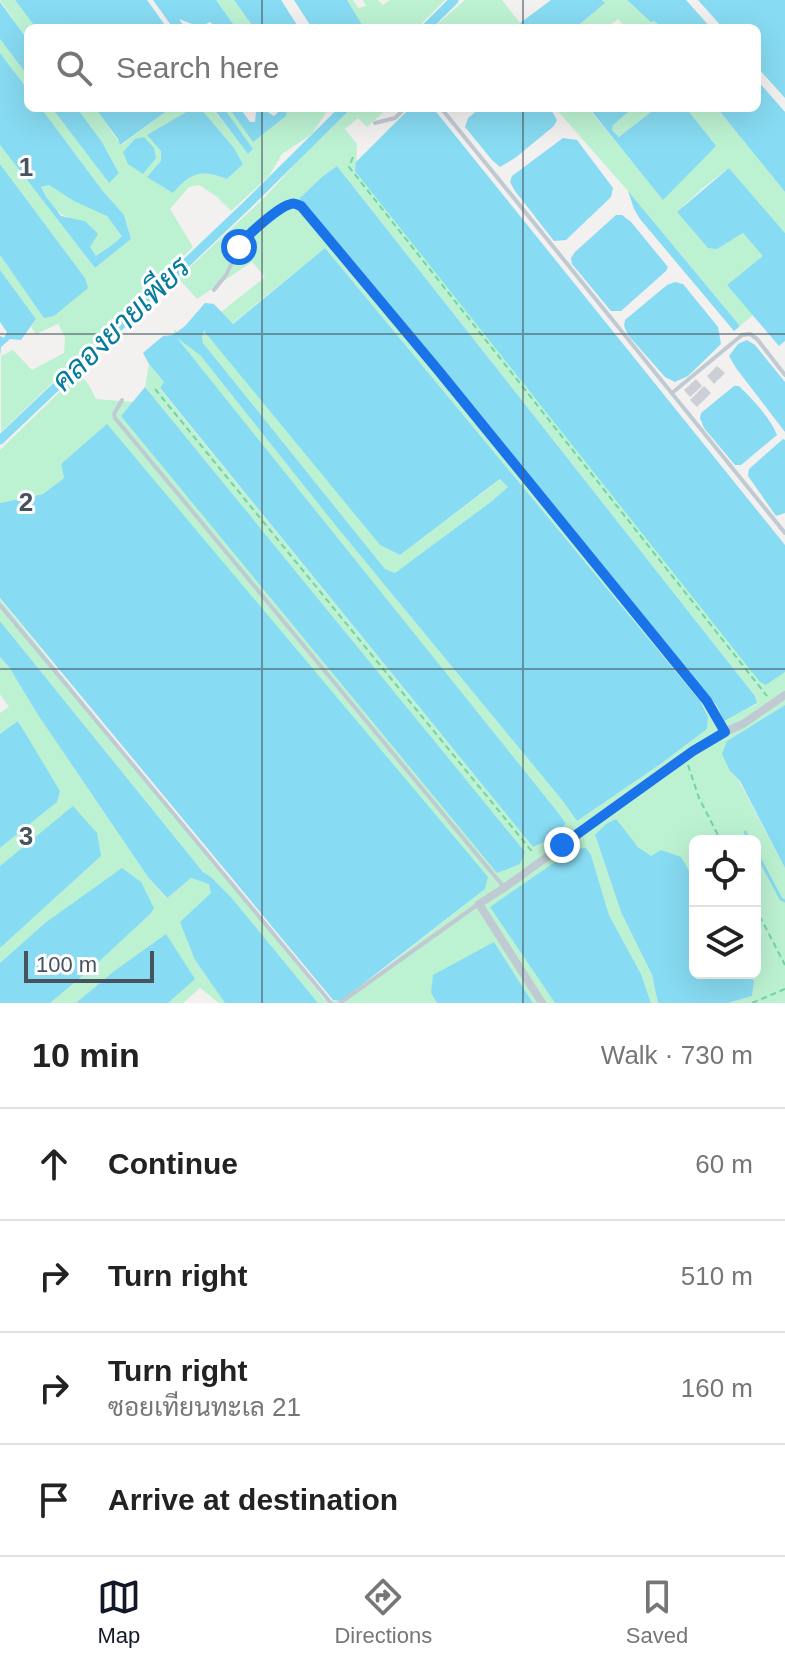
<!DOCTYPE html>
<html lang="en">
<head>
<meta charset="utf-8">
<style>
	body { margin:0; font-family:Helvetica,Sarabun,sans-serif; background:#f2f2f2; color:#222 }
	.controls { position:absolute; right:24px; bottom:24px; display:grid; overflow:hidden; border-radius:12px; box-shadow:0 8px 32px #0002 }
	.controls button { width:72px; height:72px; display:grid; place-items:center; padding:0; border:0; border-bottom:2px solid #e0e0e0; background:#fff; color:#222; font:40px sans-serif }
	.scale { position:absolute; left:24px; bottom:20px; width:130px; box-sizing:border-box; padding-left:8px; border:4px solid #47535f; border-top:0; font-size:22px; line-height:28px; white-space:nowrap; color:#47535f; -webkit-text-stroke:6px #fff; paint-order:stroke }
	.stop { position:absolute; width:24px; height:24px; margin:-18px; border:6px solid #1a73e8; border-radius:50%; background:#fff }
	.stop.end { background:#1a73e8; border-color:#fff; box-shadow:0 2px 8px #0008 }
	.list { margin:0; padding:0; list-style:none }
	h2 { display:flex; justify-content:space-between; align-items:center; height:104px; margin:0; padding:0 32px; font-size:34px }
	h2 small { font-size:26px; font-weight:400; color:#767676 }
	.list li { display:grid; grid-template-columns:52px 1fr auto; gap:24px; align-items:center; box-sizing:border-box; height:112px; padding:0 32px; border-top:2px solid #e0e0e0 }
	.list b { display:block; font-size:30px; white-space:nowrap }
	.list p { margin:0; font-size:26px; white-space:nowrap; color:#767676 }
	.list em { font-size:26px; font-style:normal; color:#767676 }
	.icon { flex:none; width:44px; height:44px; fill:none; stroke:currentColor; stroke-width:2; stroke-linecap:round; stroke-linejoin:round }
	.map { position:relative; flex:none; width:785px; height:1003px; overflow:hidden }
	.search { position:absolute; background:#fff; box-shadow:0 8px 32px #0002; left:24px; right:24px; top:24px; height:88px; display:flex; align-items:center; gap:20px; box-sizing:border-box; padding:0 28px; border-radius:12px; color:#767676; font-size:30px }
	.sheet { height:552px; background:#fff }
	nav { display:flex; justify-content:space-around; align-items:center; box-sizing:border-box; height:112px; border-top:2px solid #e0e0e0; background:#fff; font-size:22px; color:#767676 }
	nav a { display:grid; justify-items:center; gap:4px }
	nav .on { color:#111827 }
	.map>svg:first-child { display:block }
	.green { fill:#bcf2d2; fill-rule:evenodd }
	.water { fill:#87dbf2; fill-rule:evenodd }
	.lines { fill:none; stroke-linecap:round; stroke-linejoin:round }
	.stream { stroke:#87dbf2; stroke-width:3 }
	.canal { stroke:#87dbf2; stroke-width:9 }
	.building { fill:#cccfd5 }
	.path { stroke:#72d3a4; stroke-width:2; stroke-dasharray:6 4; stroke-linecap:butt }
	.lane { stroke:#c0cad3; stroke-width:4 }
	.street { stroke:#c0cad3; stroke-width:8 }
	.route { stroke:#1a73e8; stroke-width:10 }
	.grid { fill:none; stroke:#47535f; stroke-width:2; stroke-opacity:0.55 }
	.labels { text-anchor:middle; stroke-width:6; stroke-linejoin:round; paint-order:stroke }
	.water-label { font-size:30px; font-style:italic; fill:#057b9d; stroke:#fff }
	.grid-label { font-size:26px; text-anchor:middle; font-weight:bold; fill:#47535f; stroke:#fff; stroke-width:6; stroke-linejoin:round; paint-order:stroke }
</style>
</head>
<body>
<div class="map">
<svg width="785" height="1003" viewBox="0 0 785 1003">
	<rect width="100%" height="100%" fill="#f3f0f0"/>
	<g class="green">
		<path d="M0,0H15L36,28H28V40Z"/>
		<path d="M216,0H234L254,28H236Z"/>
		<path d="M347,0H353L358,8L366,6L363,0H378L383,5L390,0H445L417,28H364Z"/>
		<path d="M465,0H502L524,28H494L491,25H470L465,28H433Z"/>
		<path d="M602,0H627L634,7L664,28H626L618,19L606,28H575L604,4Z"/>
		<path d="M0,39L28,76V90L0,53Z"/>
		<path d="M41,108H52L109,183L119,172L102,142L77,108H95L121,145L171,108H193L148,135L161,151V161L172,193C191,172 201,169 227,179L243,164L234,148L202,110L198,108H212L248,154L253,149L224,108H229L253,141L286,116L288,108H311L315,111L317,108H329L312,134L282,154L269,176L231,211L216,196L199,185L189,187L170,209L193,247L1,432V356L13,350L32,370L64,353L65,337L58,324L36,334L31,327L36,319L0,270V255L45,318L85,278L0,164V145L95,268L131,239L124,215L102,190Z"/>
		<path d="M351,108H388L367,127L358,118L345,129L357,144L356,171L766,685L785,672V705L727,741L730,771L739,781L785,868V1003H728L752,996L754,982L751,973H755V841H695V881C686,867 666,864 651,856C636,848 626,833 615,819L595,836L621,912L652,975L658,1003H651L641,974L609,915L591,855L491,907L555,1003H533L494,942L431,993L437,1003H318L231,897L211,877L203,872L0,621V599L325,1000L343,1001L485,889L107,425L61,464L64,478L43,494L0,503V450L79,373L89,385L96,399L133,402L121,416L524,852L145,387L149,364L165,383L160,389L533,847L551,839L566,825L560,815L173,335L175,329L200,355L336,526L562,800L577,821L662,763L707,729L708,717L700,701L325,248L232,324L221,312L265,277L252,262L197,299L178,278L264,198L317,140ZM337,166L755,696L757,704L723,720L717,707L300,199L323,176Z"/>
		<path d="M555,108H588L663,199L715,146L686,108H717L785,192V233L729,168L704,187L677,212L717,249L743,233L764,256L727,285L753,315L740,326L628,191Z"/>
		<path d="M633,108H656L619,137L612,130L613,125Z"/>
		<path d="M49,185L107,216L123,236C113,246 105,247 97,257L89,247L84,221C58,216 53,211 41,186Z"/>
		<path d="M205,331L380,545L400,555L501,479L509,487L492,501L395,573L385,569L203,343L202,337Z"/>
		<path d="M0,657L9,667L38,715L148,877L166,898L191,878L209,883L211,893L195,960L225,1003H219L200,988L183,1003H168L194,979L113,972L76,1003H50L93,967L153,909L45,923L0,963V948L101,856L73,807L0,866V848L57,802L19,721L0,734V713L9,707L0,694Z"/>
	</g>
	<g class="water">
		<path d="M15,0H147L167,28H36Z"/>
		<path d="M153,0H216L236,28H217L210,22L200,27L179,19L185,28H173Z"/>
		<path d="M234,0H281L299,28H254Z"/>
		<path d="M294,0H347L364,28H345L343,26L337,28H312Z"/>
		<path d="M551,0H602L605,3L575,28H524L520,23Z"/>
		<path d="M627,0H686L711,28H664L654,21L651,22Z"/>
		<path d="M698,0H785V98L757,67V28H723Z"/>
		<path d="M0,2L28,40V76L0,39Z"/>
		<path d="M0,53L28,90V108H41L102,190L124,215L131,239L95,268L0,145ZM49,185L74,201L107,216L122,236C114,245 105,249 96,256L90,247L98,234L85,221L61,216L47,198L41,187Z"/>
		<path d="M757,80L785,112V192L717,108H757Z"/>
		<path d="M52,108H77L102,142L119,173L109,183Z"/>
		<path d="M95,108H171L120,145L118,139Z"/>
		<path d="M193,108L202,110L234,148L243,164L227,179C201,169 191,172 173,193L147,177L161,161V151L147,135Z"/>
		<path d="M213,108H224L253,149L248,154Z"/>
		<path d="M229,108H240L250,122H255L256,112L261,108L274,116L279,111L277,108H288L286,116L253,142Z"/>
		<path d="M410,108H433L785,545V672L766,685L760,682L355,171L356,162Z"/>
		<path d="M480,108H550L557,120L554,126L515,158L500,167L492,160L465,127L468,118Z"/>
		<path d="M589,108H633L613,125L612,130L619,137L656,108H686L716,146L663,200Z"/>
		<path d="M144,137L154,148L156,158L143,174L128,164L123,152L135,139Z"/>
		<path d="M563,138L577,140L613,188L611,197L566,240L554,241L515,191L510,182L512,176Z"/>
		<path d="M0,164L85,278L88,288L54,316L44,318L0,255Z"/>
		<path d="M337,166L755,696L757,703L724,721L717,706L299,199L323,176Z"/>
		<path d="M729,168L785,233V341L779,346L727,285L763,256L743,233L717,249L708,248L677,212Z"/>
		<path d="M628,191L740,326L734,331L640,219L634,209Z"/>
		<path d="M616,215H622L631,222L668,267L666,271L621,311H611L572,264L571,258L575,252Z"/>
		<path d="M325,248L700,701L708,717L707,729L662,763L577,821L562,800L336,526L200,355L177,338L560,815L566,824L551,839L533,847L160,388L164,382L149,364L143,353L163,336L173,335L185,326L205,303L214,304L233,324ZM204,331L380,545L400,555L500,479L508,487L492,501L395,573L385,569L203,343L202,337Z"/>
		<path d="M0,270L36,319L21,340L10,339L1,347L0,357V336L4,338L7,332L0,322Z"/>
		<path d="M675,282L683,284L718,327L721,344L688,376L675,382L665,377L628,335L624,326L625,320L667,285Z"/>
		<path d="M747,340L755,345L785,382V432L736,368L729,356L738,344Z"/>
		<path d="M734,386H739C753,400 770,417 777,435L741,465H735L704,428L700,418L701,413Z"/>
		<path d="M145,387L525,852L520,864L497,873L121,416Z"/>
		<path d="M107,424L488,877L485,889L341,1001L333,1000L0,598V503L43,494L64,478L61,464Z"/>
		<path d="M783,439L785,440V513L776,516L748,476L749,469Z"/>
		<path d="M0,621L203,872L211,877L231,897L318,1003H225L195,960L180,922L211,893L209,884L191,878L167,898L148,877L38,715L9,667L0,657Z"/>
		<path d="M785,705V868L740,781L730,771L722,754L727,741Z"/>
		<path d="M18,721L60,791L57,802L0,848V734Z"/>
		<path d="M73,806L97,833L101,856L0,948V866Z"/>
		<path d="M616,819L638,847L651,856L661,850L681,857L695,881V973H751L754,982L752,996L728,1003H658L652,975L621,912L595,835L606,824Z"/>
		<path d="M586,848L591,855L609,915L641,974L651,1003H555L490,907L574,849Z"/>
		<path d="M122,868L141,882L154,908L150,914L93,967L50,1003H0V963L45,923Z"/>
		<path d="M166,934L195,979L168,1003H76L113,972Z"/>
		<path d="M494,942L533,1003H437L431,993L433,975Z"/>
	</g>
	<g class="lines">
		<g class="stream">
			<path d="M745,832L750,841"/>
			<path d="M755,850L781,899L785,901"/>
		</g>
		<g class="canal">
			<path d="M426,28L454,0"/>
			<path d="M0,440L247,205L345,108"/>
		</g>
	</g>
	<g class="building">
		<path d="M717,366L725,373L714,384L707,376Z"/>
		<path d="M696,379L702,386L690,397L684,390Z"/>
		<path d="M704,386L711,393L697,407L690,400Z"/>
	</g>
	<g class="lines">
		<g class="path">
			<path d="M353,157L349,167L767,696"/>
			<path d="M155,389L534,854"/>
			<path d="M688,765L699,798L721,841"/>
			<path d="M755,907L785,965"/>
			<path d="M752,1003L785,989"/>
		</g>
		<g class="lane">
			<path d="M441,108L785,533"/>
			<path d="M375,123L395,118L405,108"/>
			<path d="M214,290L226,275L243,240L286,206L295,204L301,206L438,370L707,701L725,732"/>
			<path d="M672,393L742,335L750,334L757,339L785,375"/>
			<path d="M122,400L114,414L115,418L503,886"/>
			<path d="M0,605L331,1003"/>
			<path d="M340,1003L477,905"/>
		</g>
		<path class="street" d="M542,1003L479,904L504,888L693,751L725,732L743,724L785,695"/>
	</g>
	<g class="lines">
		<path class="route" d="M239,247C245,236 277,209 288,205C295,202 295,204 301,206L438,370L707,701L725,732L693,751L562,845"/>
	</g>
	<path class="grid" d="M262,0V28M523,0V28M262,108V1003M523,108V1003M0,334H785M0,669H785"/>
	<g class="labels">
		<g class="water-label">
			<text transform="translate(121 324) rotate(-44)" y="10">คลองยายเพียร</text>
		</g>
	</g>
	<g class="grid-label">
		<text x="26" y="176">1</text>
		<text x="26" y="511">2</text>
		<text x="26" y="845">3</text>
	</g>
</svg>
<div class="controls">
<button><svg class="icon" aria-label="locate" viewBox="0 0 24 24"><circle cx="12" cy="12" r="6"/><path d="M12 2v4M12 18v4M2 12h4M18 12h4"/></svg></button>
<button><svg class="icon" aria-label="layers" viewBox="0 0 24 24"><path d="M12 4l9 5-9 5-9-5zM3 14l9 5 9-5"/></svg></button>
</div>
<div class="scale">100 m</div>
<div class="stop" style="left:239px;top:247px"></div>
<div class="stop end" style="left:562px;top:845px"></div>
<div class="search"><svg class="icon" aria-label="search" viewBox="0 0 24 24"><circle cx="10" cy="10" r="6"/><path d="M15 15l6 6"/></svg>Search here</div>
</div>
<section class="sheet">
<h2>10 min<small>Walk · 730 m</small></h2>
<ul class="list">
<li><svg class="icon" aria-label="ahead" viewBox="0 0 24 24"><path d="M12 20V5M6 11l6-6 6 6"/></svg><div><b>Continue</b></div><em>60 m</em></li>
<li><svg class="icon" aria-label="right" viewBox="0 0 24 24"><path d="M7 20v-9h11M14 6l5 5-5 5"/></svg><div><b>Turn right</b></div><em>510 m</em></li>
<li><svg class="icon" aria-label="right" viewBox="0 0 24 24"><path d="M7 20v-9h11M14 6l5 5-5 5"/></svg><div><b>Turn right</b><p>ซอยเทียนทะเล 21</p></div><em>160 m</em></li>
<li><svg class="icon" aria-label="arrive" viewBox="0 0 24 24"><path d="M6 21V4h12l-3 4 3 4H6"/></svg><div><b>Arrive at destination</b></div></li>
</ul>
</section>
<nav>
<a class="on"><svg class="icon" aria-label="map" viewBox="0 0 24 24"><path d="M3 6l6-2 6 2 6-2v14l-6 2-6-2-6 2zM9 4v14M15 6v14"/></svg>Map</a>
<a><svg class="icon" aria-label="directions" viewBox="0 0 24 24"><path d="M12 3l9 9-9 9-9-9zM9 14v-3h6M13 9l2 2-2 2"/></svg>Directions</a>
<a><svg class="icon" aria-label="saved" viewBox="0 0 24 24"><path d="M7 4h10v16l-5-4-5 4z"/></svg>Saved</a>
</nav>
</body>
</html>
